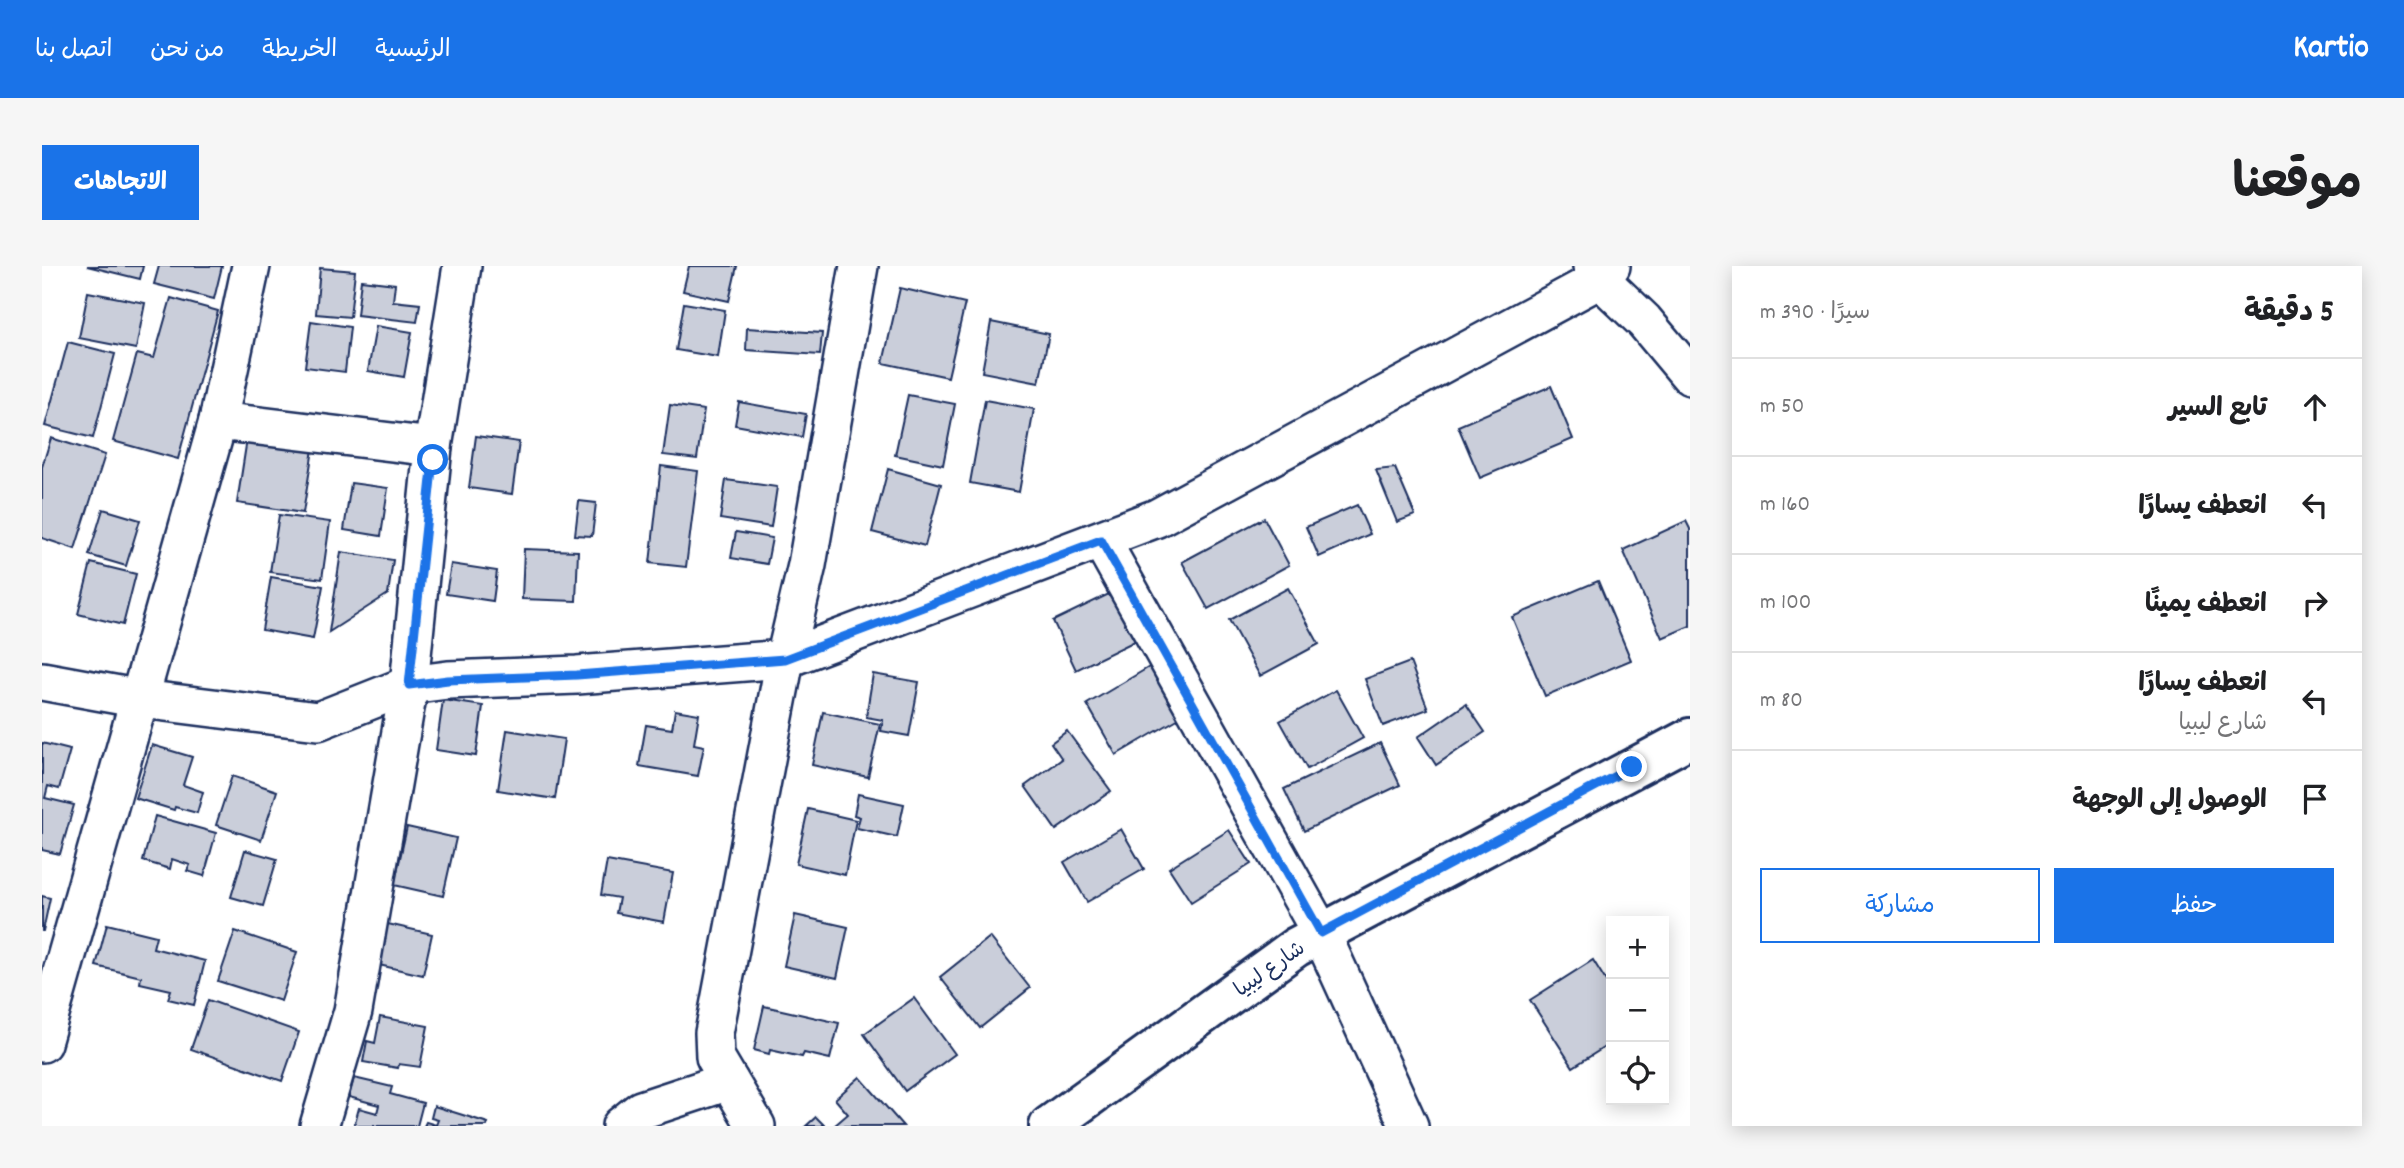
<!DOCTYPE html>
<html lang="ar">
<head>
<meta charset="utf-8">
<style>
	body { margin:0; font-family:Dekko,"Playpen Sans Arabic",sans-serif; background:#f6f6f6; color:#202124; direction:rtl }
	.controls { position:absolute; right:21px; bottom:21px; display:grid; overflow:hidden; border-radius:0px; box-shadow:0 4px 18px #0003 }
	.controls button { width:63px; height:63px; display:grid; place-items:center; padding:0; border:0; border-bottom:2px solid #e0e0e0; background:#fff; color:#202124; font:35px sans-serif }
	.stop { position:absolute; width:21px; height:21px; margin:-16px; border:5px solid #1a73e8; border-radius:50%; background:#fff }
	.stop.end { background:#1a73e8; border-color:#fff; box-shadow:0 2px 7px #0008 }
	.list { margin:0; padding:0; list-style:none }
	h2 { display:flex; justify-content:space-between; align-items:center; height:91px; margin:0; padding:0 28px; font-size:30px }
	h2 small { font-size:23px; font-weight:400; color:#757577 }
	.list li { display:grid; grid-template-columns:46px 1fr auto; gap:21px; align-items:center; box-sizing:border-box; height:98px; padding:0 28px; border-top:2px solid #e0e0e0 }
	.list b { display:block; font-size:26px; white-space:nowrap }
	.list p { margin:0; font-size:23px; white-space:nowrap; color:#757577 }
	.list em { font-size:23px; font-style:normal; color:#757577 }
	.actions { display:flex; gap:14px; padding:21px 28px }
	.actions a { flex:1; padding:16px 0; border:2px solid #1a73e8; border-radius:0px; text-align:center; font-size:24px; color:#1a73e8 }
	.actions .main { background:#1a73e8; color:#fff }
	.icon { flex:none; width:38px; height:38px; fill:none; stroke:currentColor; stroke-width:2; stroke-linecap:round; stroke-linejoin:round }
	.map { position:relative; flex:none; width:1648px; height:860px; overflow:hidden; direction:ltr; border-radius:0px }
	header { display:flex; align-items:center; gap:42px; box-sizing:border-box; height:98px; padding:0 35px; background:#1a73e8; color:#fff }
	header strong { font-size:33px }
	nav { display:flex; gap:38px; margin-inline-start:auto; font-size:24px }
	.intro { display:flex; align-items:center; justify-content:space-between; box-sizing:border-box; height:168px; padding:0 42px }
	h1 { margin:0; font-size:49px }
	.button { padding:18px 32px; border-radius:0px; background:#1a73e8; color:#fff; font-size:24px; font-weight:700 }
	main { display:flex; gap:42px; padding:0 42px }
	aside { flex:1; background:#fff; border-radius:0px; box-shadow:0 4px 18px #0003 }
	.map>svg:first-child { display:block }
	.building { fill:#caceda; stroke:#1b2f5e; stroke-width:2 }
	.lines { fill:none; stroke-linecap:round; stroke-linejoin:round }
	.minor-casing { stroke:#1b2f5e; stroke-width:42 }
	.major-casing { stroke:#1b2f5e; stroke-width:44 }
	.minor { stroke:#fff; stroke-width:37 }
	.major { stroke:#fff; stroke-width:38 }
	.route { stroke:#1a73e8; stroke-width:9 }
	.labels { text-anchor:middle; stroke-width:6; stroke-linejoin:round; paint-order:stroke }
	.street-label { font-size:21px; fill:#1b2f5e; stroke:#fff }
</style>
</head>
<body>
<header>
<strong>Kartio</strong>
<nav><a>الرئيسية</a><a>الخريطة</a><a>من نحن</a><a>اتصل بنا</a></nav>
</header>
<div class="intro"><h1>موقعنا</h1><a class="button">الاتجاهات</a></div>
<main>
<aside>
<h2>5 دقيقة<small>سيرًا · 390 m</small></h2>
<ul class="list">
<li><svg class="icon" aria-label="ahead" viewBox="0 0 24 24"><path d="M12 20V5M6 11l6-6 6 6"/></svg><div><b>تابع السير</b></div><em>50 m</em></li>
<li><svg class="icon" aria-label="left" viewBox="0 0 24 24"><path d="M17 20v-9H6M10 6l-5 5 5 5"/></svg><div><b>انعطف يسارًا</b></div><em>160 m</em></li>
<li><svg class="icon" aria-label="right" viewBox="0 0 24 24"><path d="M7 20v-9h11M14 6l5 5-5 5"/></svg><div><b>انعطف يمينًا</b></div><em>100 m</em></li>
<li><svg class="icon" aria-label="left" viewBox="0 0 24 24"><path d="M17 20v-9H6M10 6l-5 5 5 5"/></svg><div><b>انعطف يسارًا</b><p>شارع ليبيا</p></div><em>80 m</em></li>
<li><svg class="icon" aria-label="arrive" viewBox="0 0 24 24"><path d="M6 21V4h12l-3 4 3 4H6"/></svg><div><b>الوصول إلى الوجهة</b></div></li>
</ul>
<div class="actions"><a class="main">حفظ</a><a>مشاركة</a></div>
</aside>
<div class="map">
<svg width="1648" height="860" viewBox="0 0 1648 860">
	<rect width="100%" height="100%" fill="#fff"/>
	<filter id="ink" filterUnits="userSpaceOnUse"><feTurbulence type="fractalNoise" baseFrequency=".0143" numOctaves="2"/><feDisplacementMap in="SourceGraphic" scale="14" xChannelSelector="R" yChannelSelector="G"/><feConvolveMatrix kernelMatrix="1 2 1 2 8 2 1 2 1" color-interpolation-filters="sRGB"/></filter>
	<g filter="url(#ink)">
		<g class="building">
			<path d="M45,0H101L98,13Z"/>
			<path d="M117,0H180L172,33L112,18Z"/>
			<path d="M647,0H695L687,35L641,25Z"/>
			<path d="M278,2L313,5L308,51L274,48Z"/>
			<path d="M319,14L353,18L351,35L378,38L375,56L315,49Z"/>
			<path d="M858,22L923,37L906,111L841,97Z"/>
			<path d="M46,26L103,37L94,83L37,72Z"/>
			<path d="M129,32L176,45L136,193L71,175L95,88L112,92Z"/>
			<path d="M642,37L683,44L676,91L634,84Z"/>
			<path d="M269,55L308,61L303,106L263,101Z"/>
			<path d="M949,56L1007,68L997,117L940,106Z"/>
			<path d="M334,60L370,66L362,111L326,105Z"/>
			<path d="M705,62L780,67L778,89L704,84Z"/>
			<path d="M26,76L73,88L51,172L3,160Z"/>
			<path d="M1509,120L1531,173L1438,212L1416,160Z"/>
			<path d="M866,129L913,138L901,199L853,189Z"/>
			<path d="M943,134L992,143L977,226L928,217Z"/>
			<path d="M697,136L764,148L760,171L693,159Z"/>
			<path d="M628,139L662,144L655,193L621,189Z"/>
			<path d="M434,170L477,176L470,228L427,222Z"/>
			<path d="M9,172L63,189L33,283L0,272V201Z"/>
			<path d="M205,173L271,183L261,247L195,237Z"/>
			<path d="M619,200L656,205L644,301L608,297Z"/>
			<path d="M1353,202L1373,249L1355,256L1334,204Z"/>
			<path d="M846,203L899,218L883,280L830,266Z"/>
			<path d="M684,214L735,221L729,261L678,253Z"/>
			<path d="M309,217L346,222L339,270L302,264Z"/>
			<path d="M537,235L554,237L550,270L533,269Z"/>
			<path d="M1315,239L1328,268L1277,291L1264,261Z"/>
			<path d="M61,243L98,254L84,300L47,289Z"/>
			<path d="M237,249L288,256L280,313L228,306Z"/>
			<path d="M1222,252L1247,299L1166,343L1140,296Z"/>
			<path d="M1644,255L1648,263V360L1620,372L1581,284Z"/>
			<path d="M694,266L730,272L725,298L689,292Z"/>
			<path d="M482,283L536,285L534,335L480,333Z"/>
			<path d="M299,286L351,294L346,328L287,366Z"/>
			<path d="M49,297L94,308L81,359L36,348Z"/>
			<path d="M409,298L455,305L451,335L404,328Z"/>
			<path d="M229,311L281,320L271,373L220,364Z"/>
			<path d="M1556,315L1589,394L1503,430L1470,351Z"/>
			<path d="M1246,322L1277,378L1218,410L1187,354Z"/>
			<path d="M1069,327L1093,375L1034,404L1011,355Z"/>
			<path d="M1368,396L1386,443L1341,460L1323,413Z"/>
			<path d="M1109,400L1139,451L1074,489L1045,438Z"/>
			<path d="M831,408L877,416L867,470L839,465L841,454L824,451Z"/>
			<path d="M1294,424L1321,472L1265,503L1238,455Z"/>
			<path d="M401,434L441,440L434,490L394,484Z"/>
			<path d="M1424,438L1443,466L1394,499L1376,471Z"/>
			<path d="M633,444L657,448L652,478L662,480L656,510L597,500L604,459L630,463Z"/>
			<path d="M781,446L838,458L826,511L770,499Z"/>
			<path d="M465,464L522,473L513,533L456,524Z"/>
			<path d="M1025,465L1069,525L1014,564L983,520L1020,493L1009,477Z"/>
			<path d="M0,477L28,484L17,523L6,520L3,532L32,539L18,588L0,584Z"/>
			<path d="M1338,477L1358,519L1262,565L1242,523Z"/>
			<path d="M110,479L150,491L141,519L161,526L155,547L133,541L132,544L93,532Z"/>
			<path d="M190,510L235,525L219,574L174,559Z"/>
			<path d="M816,528L862,538L855,571L815,562L818,551L812,549Z"/>
			<path d="M766,543L814,554L803,609L754,598Z"/>
			<path d="M113,550L174,567L162,610L145,605L148,599L130,593L128,603L101,595Z"/>
			<path d="M365,561L414,572L401,630L352,619Z"/>
			<path d="M1079,563L1102,603L1045,636L1022,596Z"/>
			<path d="M1187,564L1209,598L1149,636L1127,602Z"/>
			<path d="M203,584L235,593L221,640L189,631Z"/>
			<path d="M565,595L631,607L622,656L574,647L577,632L559,629Z"/>
			<path d="M0,630L8,632L1,665H0Z"/>
			<path d="M753,649L806,661L795,712L742,700Z"/>
			<path d="M337,656L390,668L381,709L328,697Z"/>
			<path d="M65,658L114,670L111,682L163,695L152,739L126,733L129,724L98,717L99,711L54,700Z"/>
			<path d="M193,665L255,686L239,735L176,715Z"/>
			<path d="M948,671L988,722L938,762L898,711Z"/>
			<path d="M1551,694L1569,723V777L1531,801L1488,734Z"/>
			<path d="M872,732L913,788L863,825L822,768Z"/>
			<path d="M166,734L257,766L240,815L149,783Z"/>
			<path d="M722,740L797,757L788,793L762,787L760,791L728,784L727,788L712,784Z"/>
			<path d="M338,751L386,760L378,801L357,798L356,802L321,796L325,775L333,777Z"/>
			<path d="M818,811L861,860H792L806,848L793,833Z"/>
			<path d="M312,812L350,821L348,828L381,837L375,860H312L317,842L335,847L337,839L307,831Z"/>
			<path d="M392,840L446,857L445,860H382L384,856L394,859L396,854L389,852Z"/>
			<path d="M774,851L783,860H764Z"/>
		</g>
		<g class="lines">
			<defs>
				<g id="minor">
					<path d="M1550,0L1558,13L1602,55L1648,110"/>
					<path d="M176,155L391,181L367,419L311,745L277,860"/>
					<path d="M391,181L420,0"/>
					<path d="M1059,274L1279,667L1367,860"/>
					<path d="M0,415L99,433L276,455L367,419L406,414L535,409L743,393L1115,252L1558,13L1569,0"/>
					<path d="M0,777L176,155L209,0"/>
					<path d="M579,860L599,844L687,815"/>
					<path d="M714,860L673,791L672,767L743,393L765,299L817,0"/>
				</g>
				<path id="major" d="M1007,860L1254,681L1648,472"/>
			</defs>
			<use href="#minor" class="minor-casing"/>
			<use href="#major" class="major-casing"/>
			<use href="#minor" class="minor"/>
			<use href="#major" class="major"/>
		</g>
	</g>
	<g class="lines" filter="url(#ink)">
		<path class="route" d="M391,194L367,419L406,414L535,409L743,393L1059,274L1279,667L1590,501"/>
	</g>
	<g class="labels">
		<g class="street-label">
			<text transform="translate(1227 702) rotate(-35)" y="7">شارع ليبيا</text>
		</g>
	</g>
</svg>
<div class="controls">
<button>+</button>
<button>−</button>
<button><svg class="icon" aria-label="locate" viewBox="0 0 24 24"><circle cx="12" cy="12" r="6"/><path d="M12 2v4M12 18v4M2 12h4M18 12h4"/></svg></button>
</div>
<div class="stop" style="left:391px;top:194px"></div>
<div class="stop end" style="left:1590px;top:501px"></div>
</div>
</main>
</body>
</html>
